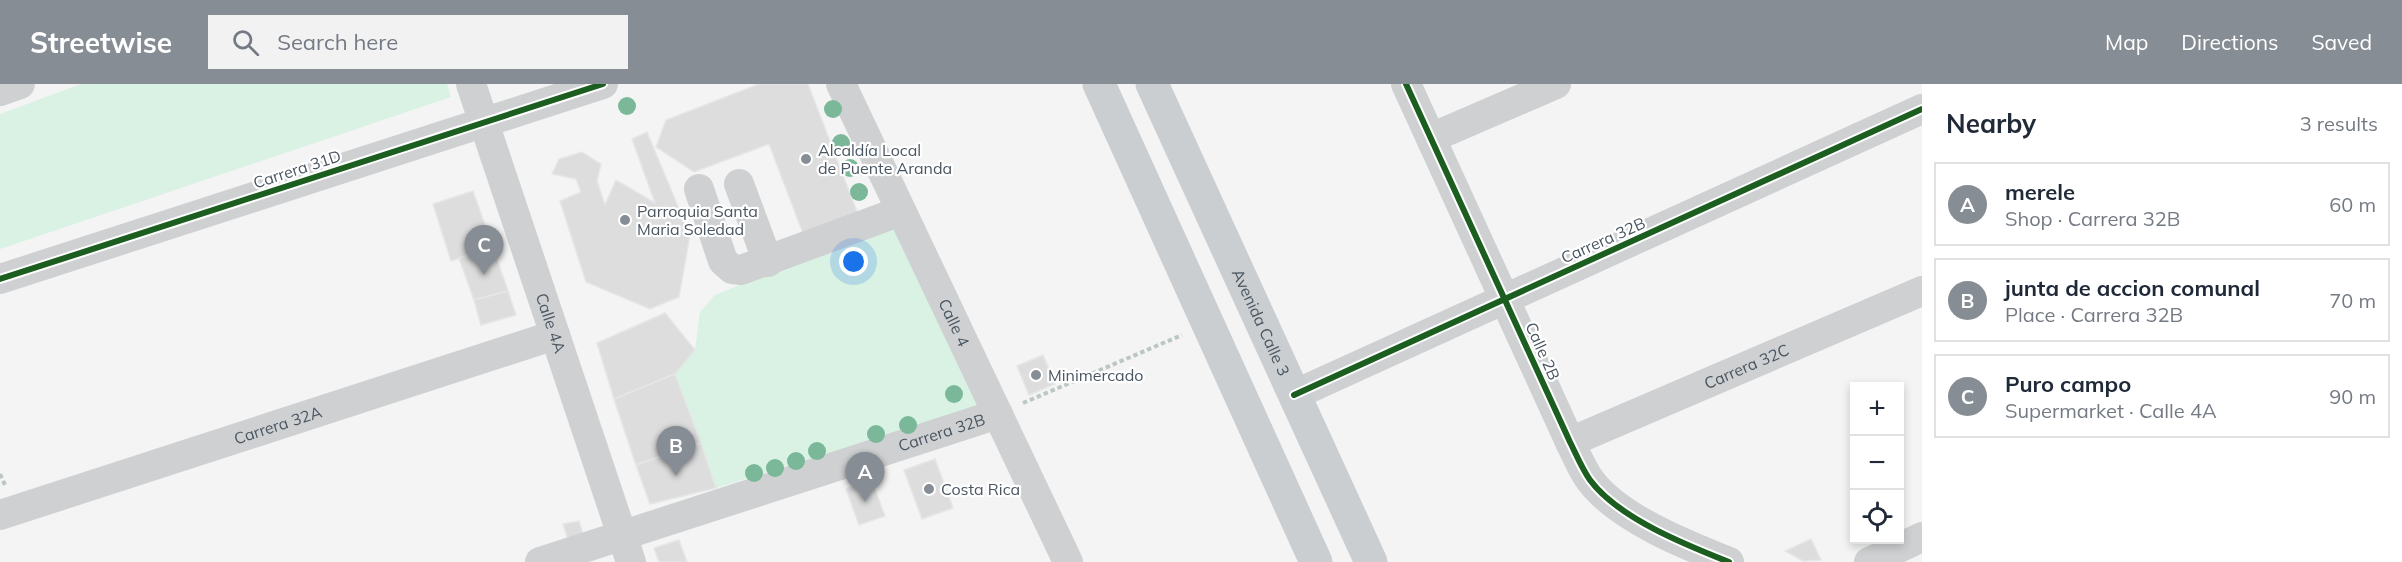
<!DOCTYPE html>
<html lang="en">
<head>
<meta charset="utf-8">
<style>
	body { margin:0; font-family:Mulish,sans-serif; background:#f2f2f3; color:#1f2937 }
	.controls { position:absolute; right:18px; bottom:18px; display:grid; overflow:hidden; border-radius:0px; box-shadow:0 3px 9px #0003 }
	.controls button { width:54px; height:54px; display:grid; place-items:center; padding:0; border:0; border-bottom:2px solid #e0e1e3; background:#fff; color:#1f2937; font:30px sans-serif }
	.you { position:absolute; left:854px; top:178px; width:21px; height:21px; margin:-15px; border:4px solid #fff; border-radius:50%; background:#1a73e8; box-shadow:0 0 0 9px #1a73e833 }
	.badge { display:grid; place-items:center; width:39px; height:39px; border-radius:50%; background:#868d94; color:#fff; font-size:20px; font-weight:700 }
	.pin { position:absolute; translate:-50% -50px; filter:drop-shadow(0 2px 3px #0008) }
	.pin::after { content:''; position:absolute; top:32px; width:21px; height:18px; background:inherit; clip-path:polygon(0 0,100% 0,50% 100%) }
	.list { margin:0; padding:0; list-style:none }
	h2 { display:flex; justify-content:space-between; align-items:center; height:78px; margin:0; padding:0 24px; font-size:26px }
	h2 small { font-size:20px; font-weight:400; color:#747a83 }
	.list li { display:grid; grid-template-columns:39px 1fr auto; gap:18px; align-items:center; box-sizing:border-box; height:84px; margin:0 12px 12px; padding:0 12px; border:2px solid #e0e1e3; border-radius:0px }
	.list b { display:block; font-size:22px; white-space:nowrap }
	.list p { margin:0; font-size:20px; white-space:nowrap; color:#747a83 }
	.list em { font-size:20px; font-style:normal; color:#747a83 }
	.icon { flex:none; width:33px; height:33px; fill:none; stroke:currentColor; stroke-width:2; stroke-linecap:round; stroke-linejoin:round }
	.map { position:relative; flex:none; width:1922px; height:478px; overflow:hidden }
	header { display:flex; align-items:center; gap:36px; box-sizing:border-box; height:84px; padding:0 30px; background:#868d94; color:#fff }
	header strong { font-size:28px }
	nav { display:flex; gap:33px; margin-inline-start:auto; font-size:21px }
	.search { width:420px; height:54px; background:#f2f2f3; display:flex; align-items:center; gap:15px; box-sizing:border-box; padding:0 21px; border-radius:0px; color:#747a83; font-size:22px }
	main { display:flex }
	aside { flex:1; background:#fff }
	.map>svg:first-child { display:block }
	.green { fill:#d9f2e3 }
	.building { fill:#ddddde; stroke:#e5e6e7; stroke-width:1.5 }
	.lines { fill:none; stroke-linecap:round; stroke-linejoin:round }
	.path { stroke:#bcc7c4; stroke-width:4; stroke-dasharray:4.5 3; stroke-linecap:butt }
	.minor { stroke:#ced0d2; stroke-width:30 }
	.major { stroke:#caced1; stroke-width:33 }
	.cycleway-casing { stroke:#fff; stroke-width:10 }
	.cycleway { stroke:#1b5e20; stroke-width:6 }
	.tree { fill:#7ab899 }
	.poi-dot { fill:#868d94; stroke:#fff; stroke-width:2 }
	.labels { text-anchor:middle; stroke-width:4.5; stroke-linejoin:round; paint-order:stroke }
	.poi-label { font-size:16px; fill:#4a5661; stroke:#fff; text-anchor:start }
	.street-label { font-size:16px; fill:#4a5661; stroke:#fff }
</style>
</head>
<body>
<header>
<strong>Streetwise</strong>
<div class="search"><svg class="icon" aria-label="search" viewBox="0 0 24 24"><circle cx="10" cy="10" r="6"/><path d="M15 15l6 6"/></svg>Search here</div>
<nav><a>Map</a><a>Directions</a><a>Saved</a></nav>
</header>
<main>
<div class="map">
<svg width="1922" height="478" viewBox="0 0 1922 478">
	<rect width="100%" height="100%" fill="#f4f4f4"/>
	<g class="green">
		<path d="M81,0H447L451,13L0,165V30Z"/>
		<path d="M896,137L987,321L716,404L675,290L695,266L700,228L715,211Z"/>
	</g>
	<g class="building">
		<path d="M759,0H808L861,138L807,160L769,60L694,88L656,63L666,36Z"/>
		<path d="M647,48L690,151L679,213L650,225L586,198L560,117L581,108L576,95L552,90L559,75L582,68L601,80L597,97L605,121L616,96L655,119L632,55Z"/>
		<path d="M473,107L493,164L451,177L433,120Z"/>
		<path d="M493,164L508,207L474,216L459,174Z"/>
		<path d="M508,207L516,231L481,241L474,216Z"/>
		<path d="M665,229L695,266L675,290L614,315L597,259Z"/>
		<path d="M1043,271L1055,300L1029,311L1017,282Z"/>
		<path d="M675,290L701,359L636,381L614,315Z"/>
		<path d="M701,359L716,404L650,420L636,381Z"/>
		<path d="M935,375L953,424L922,435L904,386Z"/>
		<path d="M871,395L885,432L859,441L846,405Z"/>
		<path d="M579,437L586,460L571,465L563,440Z"/>
		<path d="M1811,455L1821,476L1803,477L1785,467Z"/>
		<path d="M679,456L687,478H659L654,464Z"/>
	</g>
	<g class="lines">
		<g class="path">
			<path d="M1023,319L1182,251"/>
			<path d="M0,390L5,401"/>
		</g>
		<g class="minor">
			<path id="s1" d="M471,0L631,478"/>
			<path id="s2" d="M841,0L1068,478"/>
			<path d="M1406,0L1570,358C1576,370 1582,385 1590,396C1618,434 1686,461 1729,478"/>
			<path d="M0,7L20,0"/>
			<path d="M1431,54L1556,0"/>
			<path d="M739,100L768,178"/>
			<path d="M699,105L723,177L732,185L741,186L901,127"/>
			<path d="M0,195L603,0"/>
			<path d="M1294,311L1922,25"/>
			<path id="s3" d="M1570,358L1922,207"/>
			<path id="s4" d="M0,431L555,251"/>
			<path id="s5" d="M540,478L998,330"/>
			<path d="M1869,478L1922,453"/>
		</g>
		<g class="major">
			<path d="M1099,0L1316,478"/>
			<path id="s6" d="M1152,0L1371,478"/>
		</g>
		<defs>
			<g id="cycleway">
				<path d="M1406,0L1570,358C1576,370 1582,385 1590,396C1618,434 1686,461 1729,478"/>
				<path d="M0,195L603,0"/>
				<path d="M1294,311L1922,25"/>
			</g>
		</defs>
		<use href="#cycleway" class="cycleway-casing"/>
		<use href="#cycleway" class="cycleway"/>
	</g>
	<g class="tree">
		<circle cx="627" cy="22" r="9"/>
		<circle cx="833" cy="25" r="9"/>
		<circle cx="841" cy="59" r="9"/>
		<circle cx="850" cy="84" r="9"/>
		<circle cx="859" cy="108" r="9"/>
		<circle cx="954" cy="310" r="9"/>
		<circle cx="908" cy="341" r="9"/>
		<circle cx="876" cy="350" r="9"/>
		<circle cx="817" cy="367" r="9"/>
		<circle cx="796" cy="377" r="9"/>
		<circle cx="775" cy="384" r="9"/>
		<circle cx="754" cy="389" r="9"/>
	</g>
	<g class="poi-dot">
		<circle cx="806" cy="75" r="6"/>
		<circle cx="625" cy="136" r="6"/>
		<circle cx="1036" cy="291" r="6"/>
		<circle cx="929" cy="405" r="6"/>
	</g>
	<g class="labels">
		<g class="poi-label">
			<text x="818" y="72">Alcaldía Local<tspan x="818" dy="18">de Puente Aranda</tspan></text>
			<text x="637" y="133">Parroquia Santa<tspan x="637" dy="18">Maria Soledad</tspan></text>
			<text x="1048" y="297">Minimercado</text>
			<text x="941" y="411">Costa Rica</text>
		</g>
		<g class="street-label">
			<text transform="translate(297 85) rotate(-18)" y="6">Carrera 31D</text>
			<text transform="translate(1603 156) rotate(-24)" y="6">Carrera 32B</text>
			<text dy="6" stroke="none"><textPath href="#s1" startOffset="252">Calle 4A</textPath></text>
			<text dy="6" stroke="none"><textPath href="#s2" startOffset="264">Calle 4</textPath></text>
			<text dy="6" stroke="none"><textPath href="#s6" startOffset="262">Avenida Calle 3</textPath></text>
			<text transform="translate(1543 267) rotate(66)" y="6">Calle 2B</text>
			<text dy="6" stroke="none"><textPath href="#s3" startOffset="192">Carrera 32C</textPath></text>
			<text dy="6" stroke="none"><textPath href="#s4" startOffset="292">Carrera 32A</textPath></text>
			<text dy="6" stroke="none"><textPath href="#s5" startOffset="422">Carrera 32B</textPath></text>
		</g>
	</g>
</svg>
<div class="controls">
<button>+</button>
<button>−</button>
<button><svg class="icon" aria-label="locate" viewBox="0 0 24 24"><circle cx="12" cy="12" r="6"/><path d="M12 2v4M12 18v4M2 12h4M18 12h4"/></svg></button>
</div>
<div class="you"></div>
<div class="pin badge" style="left:865px;top:418px">A</div>
<div class="pin badge" style="left:676px;top:392px">B</div>
<div class="pin badge" style="left:484px;top:191px">C</div>
</div>
<aside>
<h2>Nearby<small>3 results</small></h2>
<ul class="list">
<li><span class="badge">A</span><div><b>merele</b><p>Shop · Carrera 32B</p></div><em>60 m</em></li>
<li><span class="badge">B</span><div><b>junta de accion comunal</b><p>Place · Carrera 32B</p></div><em>70 m</em></li>
<li><span class="badge">C</span><div><b>Puro campo</b><p>Supermarket · Calle 4A</p></div><em>90 m</em></li>
</ul>
</aside>
</main>
</body>
</html>
